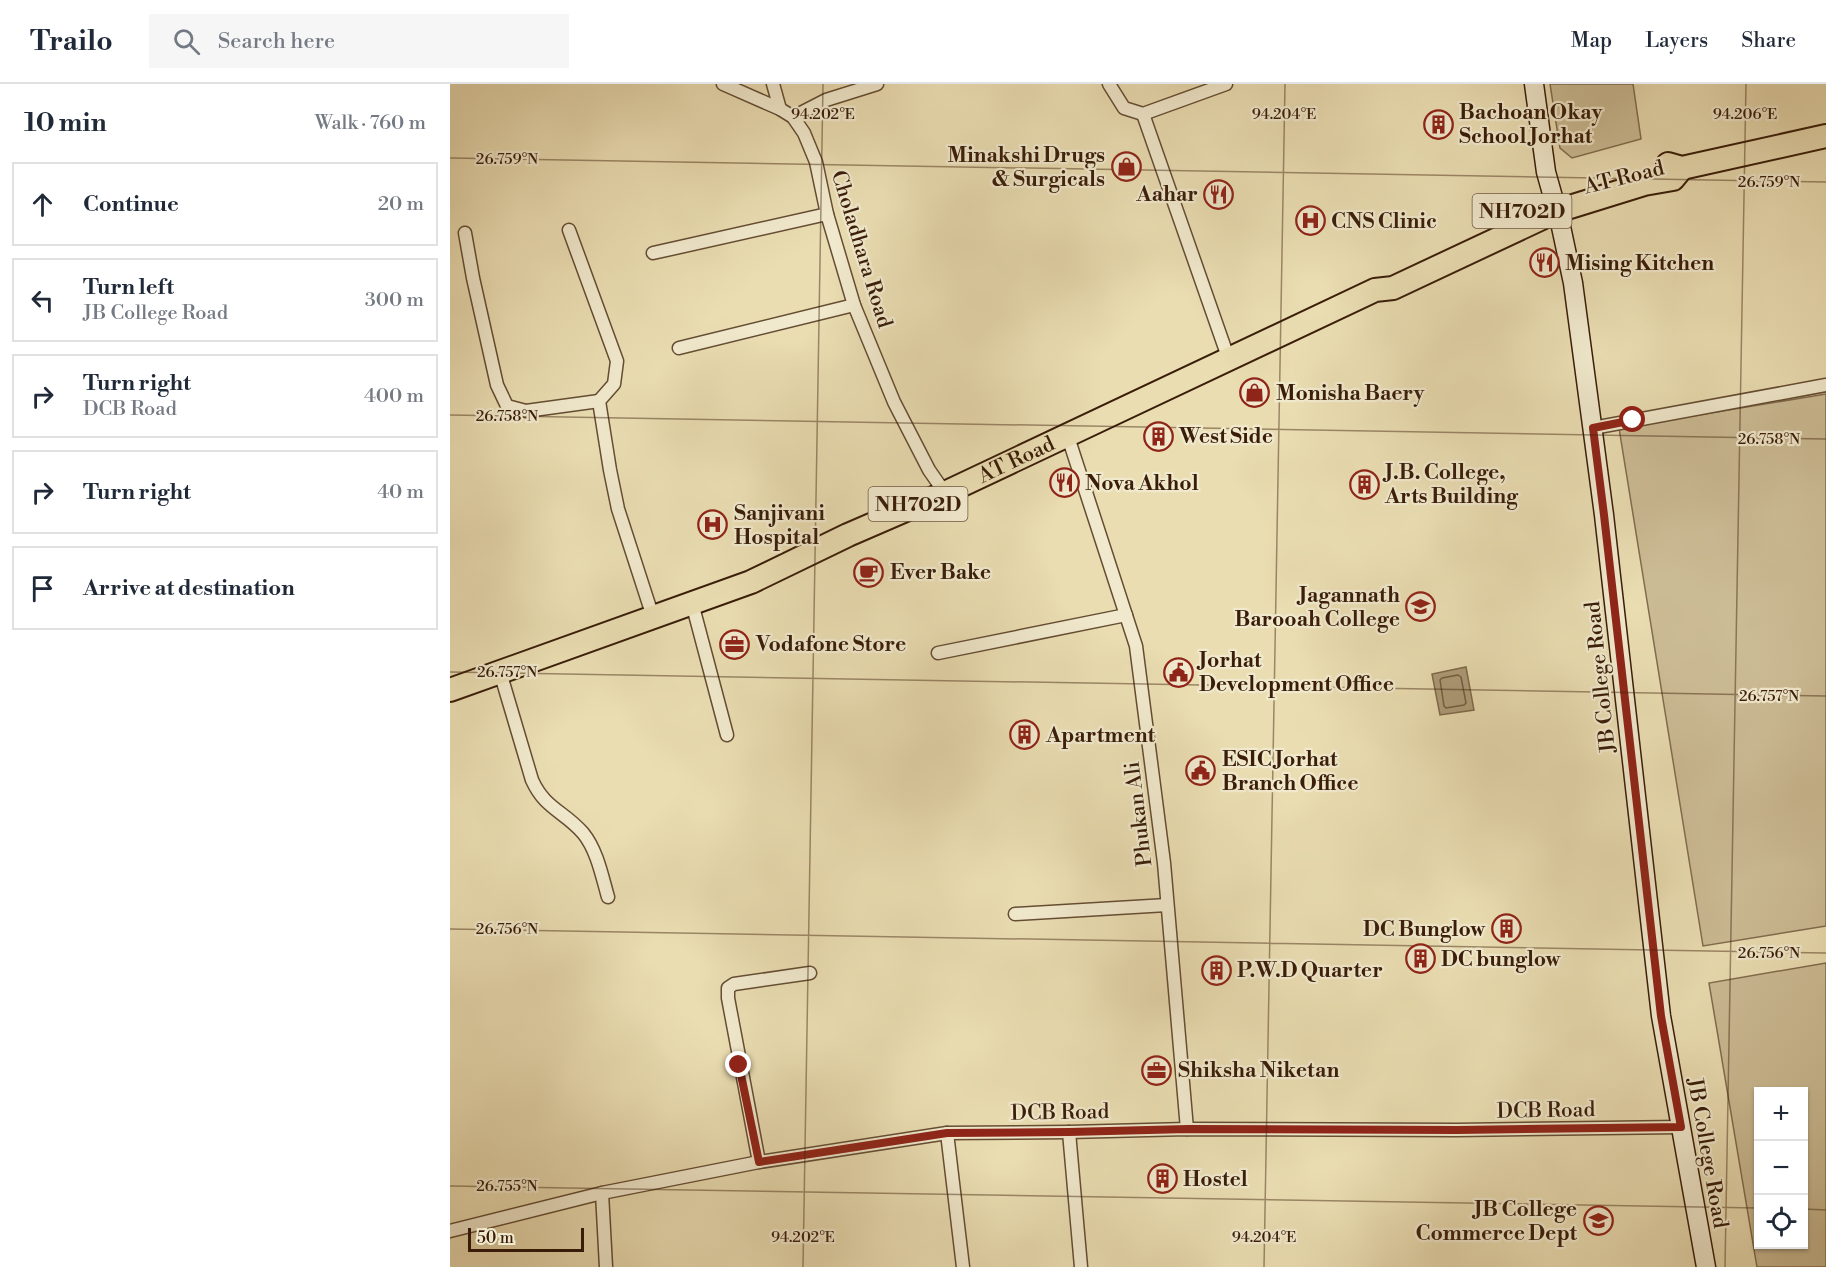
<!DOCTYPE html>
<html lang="en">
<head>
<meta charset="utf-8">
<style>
	body { margin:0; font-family:"Libre Bodoni",serif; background:#f6f6f7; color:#1f2937 }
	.controls { position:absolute; right:18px; bottom:18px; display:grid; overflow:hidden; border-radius:0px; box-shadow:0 2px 4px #0004 }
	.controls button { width:54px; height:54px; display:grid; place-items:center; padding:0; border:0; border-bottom:2px solid #e0e1e3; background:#fff; color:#1f2937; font:30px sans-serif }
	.scale { position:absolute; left:18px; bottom:15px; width:116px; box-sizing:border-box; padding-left:6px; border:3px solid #391d09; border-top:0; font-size:16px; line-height:21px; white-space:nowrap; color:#391d09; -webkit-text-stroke:4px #f1e9cd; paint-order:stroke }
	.stop { position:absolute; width:18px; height:18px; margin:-14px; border:4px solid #8f2418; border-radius:50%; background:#fff }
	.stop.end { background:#8f2418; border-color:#fff; box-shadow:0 2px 6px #0008 }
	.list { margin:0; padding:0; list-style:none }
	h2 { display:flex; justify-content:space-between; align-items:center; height:78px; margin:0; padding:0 24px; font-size:26px }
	h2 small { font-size:20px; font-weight:400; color:#747a83 }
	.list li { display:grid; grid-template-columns:39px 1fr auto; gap:18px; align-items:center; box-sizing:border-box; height:84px; margin:0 12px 12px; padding:0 12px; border:2px solid #e0e1e3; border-radius:0px }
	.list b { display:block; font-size:22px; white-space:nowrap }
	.list p { margin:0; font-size:20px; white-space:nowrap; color:#747a83 }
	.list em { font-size:20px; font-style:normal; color:#747a83 }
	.icon { flex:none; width:33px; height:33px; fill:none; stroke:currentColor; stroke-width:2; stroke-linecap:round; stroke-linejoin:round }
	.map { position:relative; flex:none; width:1376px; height:1183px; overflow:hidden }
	header { display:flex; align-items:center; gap:36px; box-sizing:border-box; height:84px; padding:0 30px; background:#fff; border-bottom:2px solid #e0e1e3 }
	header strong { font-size:28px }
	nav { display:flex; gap:33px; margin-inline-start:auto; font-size:21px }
	.search { width:420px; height:54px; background:#f6f6f7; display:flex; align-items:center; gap:15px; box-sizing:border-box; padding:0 21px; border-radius:0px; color:#747a83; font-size:22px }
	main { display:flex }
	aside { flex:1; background:#fff }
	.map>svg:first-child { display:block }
	.green { fill:#ccbc95; stroke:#826c4f; stroke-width:1.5; fill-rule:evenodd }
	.water { fill:#ae9c79; stroke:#7f694c; stroke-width:1.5 }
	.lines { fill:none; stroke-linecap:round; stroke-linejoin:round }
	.shore { stroke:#745c41; stroke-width:1.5 }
	.street-casing { stroke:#654d33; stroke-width:15 }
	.secondary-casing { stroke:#391d09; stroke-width:21 }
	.highway-casing { stroke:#391d09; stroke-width:26 }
	.street { stroke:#f1e9cd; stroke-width:12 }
	.secondary { stroke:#f1e9cd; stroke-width:18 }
	.highway { stroke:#eaddb2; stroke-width:22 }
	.route { stroke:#8f2418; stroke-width:8 }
	.ticks { fill:none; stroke:#391d09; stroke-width:1.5; stroke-opacity:0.45 }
	.labels { text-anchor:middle; stroke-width:4.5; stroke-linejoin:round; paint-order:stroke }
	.shield { fill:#f1e9cd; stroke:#705a44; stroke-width:1.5 }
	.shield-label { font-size:20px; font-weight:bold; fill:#391d09 }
	.poi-label { font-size:21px; font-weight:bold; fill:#391d09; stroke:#f1e9cd; text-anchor:start }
	.street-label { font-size:21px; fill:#391d09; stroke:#f1e9cd }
	.ticks-label { font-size:15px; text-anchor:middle; fill:#391d09; stroke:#f1e9cd; stroke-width:4.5; stroke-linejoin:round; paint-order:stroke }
</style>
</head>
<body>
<header>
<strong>Trailo</strong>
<div class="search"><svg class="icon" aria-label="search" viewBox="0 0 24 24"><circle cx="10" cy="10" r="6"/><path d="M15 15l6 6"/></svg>Search here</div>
<nav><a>Map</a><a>Layers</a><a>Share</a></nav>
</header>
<main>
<aside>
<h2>10 min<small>Walk · 760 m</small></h2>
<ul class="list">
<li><svg class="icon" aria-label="ahead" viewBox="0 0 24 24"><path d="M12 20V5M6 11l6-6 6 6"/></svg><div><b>Continue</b></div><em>20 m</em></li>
<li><svg class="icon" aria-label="left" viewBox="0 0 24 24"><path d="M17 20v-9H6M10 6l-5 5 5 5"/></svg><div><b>Turn left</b><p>JB College Road</p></div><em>300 m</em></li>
<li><svg class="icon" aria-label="right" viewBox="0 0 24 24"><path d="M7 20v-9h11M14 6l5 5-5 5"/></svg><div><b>Turn right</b><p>DCB Road</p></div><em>400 m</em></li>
<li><svg class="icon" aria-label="right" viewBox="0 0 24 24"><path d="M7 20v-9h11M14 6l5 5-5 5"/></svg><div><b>Turn right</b></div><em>40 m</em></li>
<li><svg class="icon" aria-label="arrive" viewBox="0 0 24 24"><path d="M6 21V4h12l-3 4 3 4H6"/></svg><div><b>Arrive at destination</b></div></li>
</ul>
</aside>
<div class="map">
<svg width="1376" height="1183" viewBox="0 0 1376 1183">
	<rect width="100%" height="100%" fill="#eaddb2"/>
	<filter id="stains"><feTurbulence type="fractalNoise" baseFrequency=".00333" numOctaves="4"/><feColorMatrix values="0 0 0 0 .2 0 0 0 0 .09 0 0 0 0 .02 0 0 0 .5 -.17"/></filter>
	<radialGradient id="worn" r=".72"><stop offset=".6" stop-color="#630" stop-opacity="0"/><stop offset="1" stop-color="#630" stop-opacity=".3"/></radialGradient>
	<g class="green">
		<path d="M1100,0H1183L1191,55L1122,74L1110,64Z"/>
		<path d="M1376,310V842L1253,862L1169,344Z"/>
		<path d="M1376,879V1183H1307L1259,899ZM1308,1008H1354V1160H1308Z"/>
	</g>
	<path class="water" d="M1016,583L1024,626L990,631L982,590Z"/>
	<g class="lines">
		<path class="shore" d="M1008,591L1011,593L1016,619L1014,621L996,624L994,622L990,596L992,594Z"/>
		<defs>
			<g id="street">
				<path d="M273,0L330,25L343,33L354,49L366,78L377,130L404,221L444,318L479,386L495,409"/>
				<path d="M323,0L330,25"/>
				<path d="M659,0L674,24L693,30L776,0"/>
				<path d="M693,30L778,273"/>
				<path d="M343,33L376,16L427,0"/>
				<path d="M119,146L167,277L164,300L149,317L160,386L168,425L203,533"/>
				<path d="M15,149L23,194L47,301L57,322L76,327L149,317"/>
				<path d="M203,169L377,130"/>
				<path d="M229,264L404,221"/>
				<path d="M1143,344L1376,301"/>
				<path d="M616,351L620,359L686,562L714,779L737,1045"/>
				<path d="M242,519L277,651"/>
				<path d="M488,569L676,531"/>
				<path d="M50,588L82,696C95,725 114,727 133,749C147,766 152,792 158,813"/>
				<path d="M565,830L717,821"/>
				<path d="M619,1048L631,1183"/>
				<path d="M497,1049L513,1183"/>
				<path d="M309,1078L278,914V904L284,900L360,889"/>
				<path d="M152,1109L156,1183"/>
				<path d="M0,1147L152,1109L309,1078L497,1049L619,1048L737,1045L1007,1046L1231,1043"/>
			</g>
			<path id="secondary" d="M1084,0L1096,88L1110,138L1123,199L1154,431L1211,932L1256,1183"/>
			<g id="highway">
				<path d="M1218,80L1232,84L1376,52"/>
				<path id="s1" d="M0,606L301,498L398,451L495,409L925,206L943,204L1107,127L1194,100L1223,95L1232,84"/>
			</g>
		</defs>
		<use href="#street" class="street-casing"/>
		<use href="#secondary" class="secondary-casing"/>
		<use href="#highway" class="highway-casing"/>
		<use href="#street" class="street"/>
		<use href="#secondary" class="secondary"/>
		<use href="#highway" class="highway"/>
	</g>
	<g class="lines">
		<path class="route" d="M289,981L309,1078L497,1049L619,1048L738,1045L1007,1046L1231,1043L1211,932L1154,431L1143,344L1183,336"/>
	</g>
	<path class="ticks" d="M0,74L1376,98M0,331L1376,355M0,588L1376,612M0,845L1376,869M0,1102L1308,1124M1354,1125L1376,1126M353,1183L373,0M814,1183L835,0M1275,1183L1296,0"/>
	<defs>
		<symbol id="building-ring" viewBox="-11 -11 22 22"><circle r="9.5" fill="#f1e9cd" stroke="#8f2418" stroke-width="1.5"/><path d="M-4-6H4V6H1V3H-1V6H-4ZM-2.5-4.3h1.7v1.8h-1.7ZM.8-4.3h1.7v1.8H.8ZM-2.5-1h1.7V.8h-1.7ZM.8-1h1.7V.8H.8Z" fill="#8f2418"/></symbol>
		<symbol id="shop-ring" viewBox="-11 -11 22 22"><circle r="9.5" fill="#f1e9cd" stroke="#8f2418" stroke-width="1.5"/><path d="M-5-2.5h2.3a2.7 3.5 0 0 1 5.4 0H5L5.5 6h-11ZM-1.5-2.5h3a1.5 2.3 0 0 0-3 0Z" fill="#8f2418"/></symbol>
		<symbol id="restaurant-ring" viewBox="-11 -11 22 22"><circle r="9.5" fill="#f1e9cd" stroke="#8f2418" stroke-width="1.5"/><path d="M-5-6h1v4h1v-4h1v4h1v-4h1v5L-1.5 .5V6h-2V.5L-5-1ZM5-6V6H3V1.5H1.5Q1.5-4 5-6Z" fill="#8f2418"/></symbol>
		<symbol id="hospital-ring" viewBox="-11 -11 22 22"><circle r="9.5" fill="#f1e9cd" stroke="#8f2418" stroke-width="1.5"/><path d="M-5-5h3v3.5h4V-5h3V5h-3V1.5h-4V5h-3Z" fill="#8f2418"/></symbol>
		<symbol id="cafe-ring" viewBox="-11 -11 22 22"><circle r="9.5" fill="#f1e9cd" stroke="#8f2418" stroke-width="1.5"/><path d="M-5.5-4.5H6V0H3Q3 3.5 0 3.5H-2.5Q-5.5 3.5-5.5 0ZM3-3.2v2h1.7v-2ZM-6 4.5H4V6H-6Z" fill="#8f2418"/></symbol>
		<symbol id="university-ring" viewBox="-11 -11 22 22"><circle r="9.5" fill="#f1e9cd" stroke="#8f2418" stroke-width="1.5"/><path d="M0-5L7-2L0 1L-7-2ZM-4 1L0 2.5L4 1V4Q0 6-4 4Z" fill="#8f2418"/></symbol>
		<symbol id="office-ring" viewBox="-11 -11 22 22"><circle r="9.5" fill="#f1e9cd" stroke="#8f2418" stroke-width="1.5"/><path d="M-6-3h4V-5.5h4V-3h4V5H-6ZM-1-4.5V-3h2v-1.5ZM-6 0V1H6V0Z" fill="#8f2418"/></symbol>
		<symbol id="civic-ring" viewBox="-11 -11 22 22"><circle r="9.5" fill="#f1e9cd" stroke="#8f2418" stroke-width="1.5"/><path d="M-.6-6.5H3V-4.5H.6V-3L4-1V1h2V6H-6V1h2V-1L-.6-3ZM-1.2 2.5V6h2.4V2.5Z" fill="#8f2418"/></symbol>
	</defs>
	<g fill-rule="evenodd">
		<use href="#building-ring" x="972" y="24" width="33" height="33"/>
		<use href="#shop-ring" x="660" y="66" width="33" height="33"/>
		<use href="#restaurant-ring" x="752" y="94" width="33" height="33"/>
		<use href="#hospital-ring" x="844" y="120" width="33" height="33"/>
		<use href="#restaurant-ring" x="1078" y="162" width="33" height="33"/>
		<use href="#shop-ring" x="788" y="292" width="33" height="33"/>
		<use href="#building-ring" x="692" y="336" width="33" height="33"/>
		<use href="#restaurant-ring" x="598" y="382" width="33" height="33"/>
		<use href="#building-ring" x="898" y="384" width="33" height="33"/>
		<use href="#hospital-ring" x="246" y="424" width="33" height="33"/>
		<use href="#cafe-ring" x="402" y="472" width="33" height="33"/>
		<use href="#university-ring" x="954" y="506" width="33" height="33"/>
		<use href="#office-ring" x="268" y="544" width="33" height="33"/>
		<use href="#civic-ring" x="712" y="572" width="33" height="33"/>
		<use href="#building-ring" x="558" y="634" width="33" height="33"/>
		<use href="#civic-ring" x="734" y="670" width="33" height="33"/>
		<use href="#building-ring" x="1040" y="828" width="33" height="33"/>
		<use href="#building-ring" x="954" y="858" width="33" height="33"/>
		<use href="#building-ring" x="750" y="870" width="33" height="33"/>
		<use href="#office-ring" x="690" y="970" width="33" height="33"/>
		<use href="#building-ring" x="696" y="1078" width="33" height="33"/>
		<use href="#university-ring" x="1132" y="1120" width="33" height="33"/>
	</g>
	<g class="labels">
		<g class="shield">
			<rect x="1022.5" y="110" width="99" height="34" rx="4.5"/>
			<rect x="418.5" y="403" width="99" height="34" rx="4.5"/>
		</g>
		<g class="shield-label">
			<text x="1072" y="134">NH702D</text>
			<text x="468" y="427">NH702D</text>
		</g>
		<g class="poi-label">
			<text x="1009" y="35">Bachoan Okay<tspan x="1009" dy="24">School Jorhat</tspan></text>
			<text x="655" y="78" text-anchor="end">Minakshi Drugs<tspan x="655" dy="24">&amp; Surgicals</tspan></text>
			<text x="748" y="117" text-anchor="end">Aahar</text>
			<text x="881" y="144">CNS Clinic</text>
			<text x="1115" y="186">Mising Kitchen</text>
			<text x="826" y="316">Monisha Baery</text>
			<text x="729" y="359">West Side</text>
			<text x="935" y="395">J.B. College,<tspan x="935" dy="24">Arts Building</tspan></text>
			<text x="635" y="406">Nova Akhol</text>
			<text x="284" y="436">Sanjivani<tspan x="284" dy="24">Hospital</tspan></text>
			<text x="440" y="495">Ever Bake</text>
			<text x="950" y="518" text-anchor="end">Jagannath<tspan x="950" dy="24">Barooah College</tspan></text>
			<text x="306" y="567">Vodafone Store</text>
			<text x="749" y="583">Jorhat<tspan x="749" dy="24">Development Office</tspan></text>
			<text x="596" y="658">Apartment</text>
			<text x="772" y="682">ESIC Jorhat<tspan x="772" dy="24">Branch Office</tspan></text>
			<text x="1035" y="852" text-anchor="end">DC Bunglow</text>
			<text x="991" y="882">DC bunglow</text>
			<text x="787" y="893">P.W.D Quarter</text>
			<text x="728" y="993">Shiksha Niketan</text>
			<text x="733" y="1102">Hostel</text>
			<text x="1127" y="1132" text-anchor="end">JB College<tspan x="1127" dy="24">Commerce Dept</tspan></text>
		</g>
		<g class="street-label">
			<text transform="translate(1174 93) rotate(-14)" y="7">AT Road</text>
			<text transform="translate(412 165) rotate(73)" y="7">Choladhara Road</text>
			<text dy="7" stroke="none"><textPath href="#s1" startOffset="612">AT Road</textPath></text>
			<text transform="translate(1150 593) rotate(-96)" y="7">JB College Road</text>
			<text transform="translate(688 730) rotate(-97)" y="7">Phukan Ali</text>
			<text transform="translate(1096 1026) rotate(-1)" y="7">DCB Road</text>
			<text transform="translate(610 1028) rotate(-1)" y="7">DCB Road</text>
			<text transform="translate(1258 1069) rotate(80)" y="7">JB College Road</text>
		</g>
	</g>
	<g class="ticks-label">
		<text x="373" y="35">94.202°E</text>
		<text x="834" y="35">94.204°E</text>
		<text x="1295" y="35">94.206°E</text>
		<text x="57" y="80">26.759°N</text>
		<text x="1319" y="103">26.759°N</text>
		<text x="57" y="337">26.758°N</text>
		<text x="1319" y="360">26.758°N</text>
		<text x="57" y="593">26.757°N</text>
		<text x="1319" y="617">26.757°N</text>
		<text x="57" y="850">26.756°N</text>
		<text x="1319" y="874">26.756°N</text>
		<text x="57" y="1107">26.755°N</text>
		<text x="353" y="1158">94.202°E</text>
		<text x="814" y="1158">94.204°E</text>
	</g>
	<rect width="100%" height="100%" filter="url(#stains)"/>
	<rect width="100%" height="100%" fill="url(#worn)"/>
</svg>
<div class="controls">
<button>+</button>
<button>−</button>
<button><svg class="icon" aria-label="locate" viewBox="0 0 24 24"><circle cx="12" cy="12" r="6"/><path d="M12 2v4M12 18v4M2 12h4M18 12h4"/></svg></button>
</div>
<div class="scale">50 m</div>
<div class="stop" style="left:1183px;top:336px"></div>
<div class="stop end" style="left:289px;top:981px"></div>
</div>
</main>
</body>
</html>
